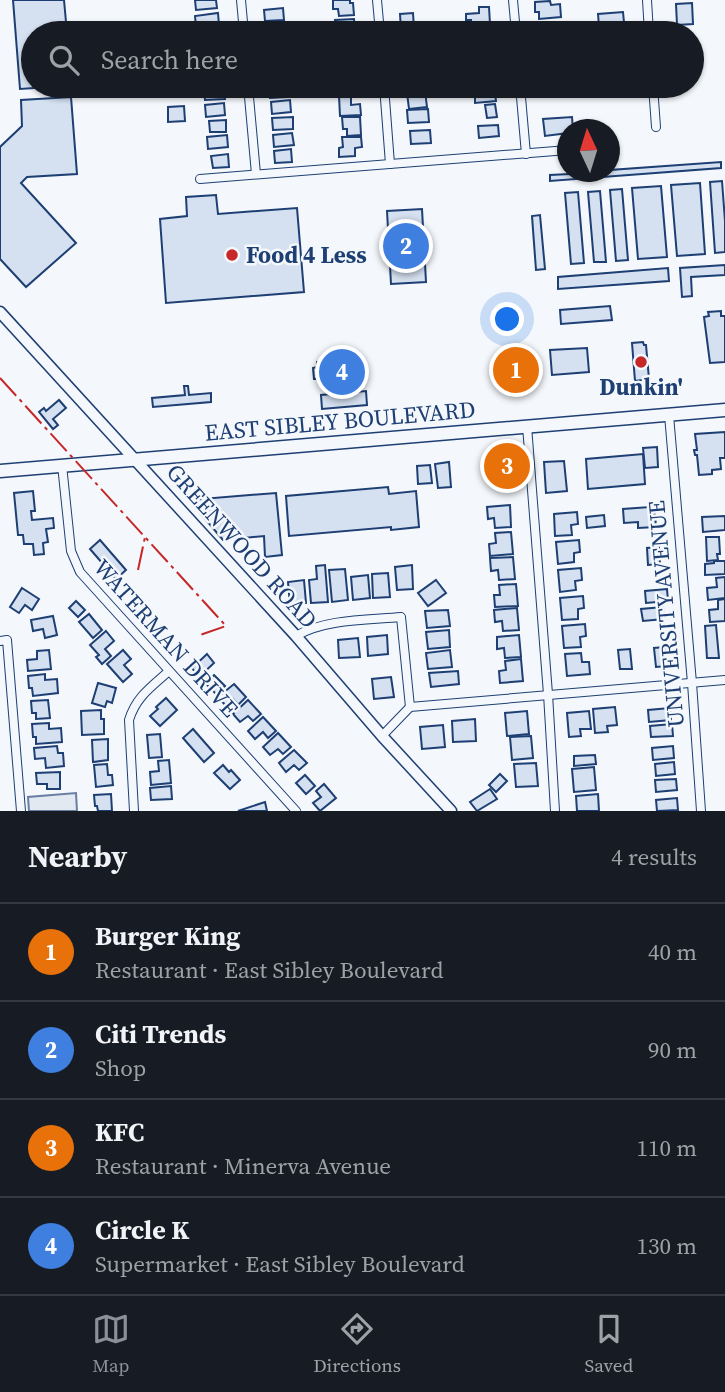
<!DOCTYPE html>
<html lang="en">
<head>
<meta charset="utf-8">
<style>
	body { margin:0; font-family:"Source Serif 4",serif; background:#242831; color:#f1f3f6 }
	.compass { position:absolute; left:557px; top:119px; width:63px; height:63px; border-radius:50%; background:#171b24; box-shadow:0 2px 5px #0004; rotate:356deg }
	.you { position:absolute; left:508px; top:320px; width:24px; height:24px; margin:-18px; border:5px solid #fff; border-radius:50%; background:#1a73e8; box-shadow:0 0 0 10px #1a73e833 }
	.badge { display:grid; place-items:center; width:46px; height:46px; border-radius:50%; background:#8c9099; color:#fff; font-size:23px; font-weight:700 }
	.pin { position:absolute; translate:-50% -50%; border:4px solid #fff; box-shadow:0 2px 7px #0006 }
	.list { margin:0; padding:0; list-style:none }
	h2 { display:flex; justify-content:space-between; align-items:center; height:91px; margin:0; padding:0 28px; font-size:30px }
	h2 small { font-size:23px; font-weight:400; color:#9ea1a6 }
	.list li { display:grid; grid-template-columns:46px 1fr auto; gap:21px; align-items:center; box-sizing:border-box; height:98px; padding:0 28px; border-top:2px solid #363941 }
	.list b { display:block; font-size:26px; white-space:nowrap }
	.list p { margin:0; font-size:23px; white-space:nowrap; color:#9ea1a6 }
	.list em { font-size:23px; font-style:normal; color:#9ea1a6 }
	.icon { flex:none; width:38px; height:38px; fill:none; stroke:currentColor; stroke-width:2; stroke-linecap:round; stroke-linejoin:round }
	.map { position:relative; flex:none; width:725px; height:811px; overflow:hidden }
	.search { position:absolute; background:#171b24; box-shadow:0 2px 5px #0004; left:21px; right:21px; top:21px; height:77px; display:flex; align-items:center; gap:18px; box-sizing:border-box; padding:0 24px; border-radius:38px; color:#9ea1a6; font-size:26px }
	.sheet { height:483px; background:#171b24 }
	nav { display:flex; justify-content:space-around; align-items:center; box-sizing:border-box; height:98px; border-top:2px solid #363941; background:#171b24; font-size:19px; color:#9ea1a6 }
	nav a { display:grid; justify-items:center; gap:4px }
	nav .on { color:#8c9099 }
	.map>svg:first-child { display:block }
	.green { fill:#e3e9f0; stroke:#687fa3; stroke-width:2 }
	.building { fill:#d5e0f0; stroke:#1d3f73; stroke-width:2 }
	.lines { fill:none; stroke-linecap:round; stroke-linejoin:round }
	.street-casing { stroke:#1d3f73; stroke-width:10 }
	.secondary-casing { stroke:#1d3f73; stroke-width:13 }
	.primary-casing { stroke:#1d3f73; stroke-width:15 }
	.street { stroke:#f4f7fb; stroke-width:8 }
	.secondary { stroke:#f4f7fb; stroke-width:10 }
	.primary { stroke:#f4f7fb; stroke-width:12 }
	.power { stroke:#c62828; stroke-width:2; stroke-dasharray:24 5 3.5 5; stroke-linecap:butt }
	.poi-dot { fill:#c62828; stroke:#f4f7fb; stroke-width:2.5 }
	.labels { text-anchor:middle; stroke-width:5; stroke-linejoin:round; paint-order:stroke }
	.poi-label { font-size:23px; font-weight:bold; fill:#1d3f73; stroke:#f4f7fb; text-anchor:start }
	.street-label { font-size:23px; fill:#1d3f73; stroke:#f4f7fb }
</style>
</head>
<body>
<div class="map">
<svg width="725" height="811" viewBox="0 0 725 811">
	<rect width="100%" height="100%" fill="#f4f7fb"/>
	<path class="green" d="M76,793L77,811H29L28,797Z"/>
	<g class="building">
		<path d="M13,0H64L67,33H33V86H64L20,89Z"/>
		<path d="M195,0H216L217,8L196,10Z"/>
		<path d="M333,0H350V3H353L354,15L339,16L338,9H333Z"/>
		<path d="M550,1L551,5L560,4L561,17L539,19V12H535V2Z"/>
		<path d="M692,3L693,24L677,25L676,4Z"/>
		<path d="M479,7H489L490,24L471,25V20H466V14L479,13Z"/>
		<path d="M283,8L284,20L265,21L264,10Z"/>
		<path d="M623,12L625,33H610L609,26L599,27L598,14Z"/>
		<path d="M218,13L219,25L196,27L195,16Z"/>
		<path d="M413,13L414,29L401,30L400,14Z"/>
		<path d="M354,19L355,31L336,32L335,20Z"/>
		<path d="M553,22V33H536V27H540V23Z"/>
		<path d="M269,86H286L287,97L270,98Z"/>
		<path d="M336,86H358L359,93L345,94L344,87L336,88Z"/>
		<path d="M484,86H494L496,101L475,103V91H485Z"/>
		<path d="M542,86H563L564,91L542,94Z"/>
		<path d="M223,87L225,99L205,100L204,88Z"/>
		<path d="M425,91L427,107L409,109L407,93Z"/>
		<path d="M339,96H351V105L360,104L361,115L340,116Z"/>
		<path d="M71,97L77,174L27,177L21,183L76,243L26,287L0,259V147L22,126L21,100Z"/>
		<path d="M290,100L291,112L272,114L271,102Z"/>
		<path d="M224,103L225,115L206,117L205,105Z"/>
		<path d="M495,104L497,117L487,118L485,105Z"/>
		<path d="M184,106L185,121L168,122V107Z"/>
		<path d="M428,109L429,122L408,123L407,110Z"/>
		<path d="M293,117V129L273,130L272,118Z"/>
		<path d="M342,117H360L361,135L347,136V129H343Z"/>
		<path d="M572,117L573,130H568V133L545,136L543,119Z"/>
		<path d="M226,120V132H210L209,121Z"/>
		<path d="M498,125L499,136L479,138L478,126Z"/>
		<path d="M430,130L431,143L411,144L410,131Z"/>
		<path d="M292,133L294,145L274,147L273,135Z"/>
		<path d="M227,135L228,147L208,149L207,137Z"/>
		<path d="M342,137H361L362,147L355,148V156L339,157V148L343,147Z"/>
		<path d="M291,149L292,162L275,163L274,151Z"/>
		<path d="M228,154L229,167L213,168L211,156Z"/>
		<path d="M721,162V168L550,181V175L610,172V170Z"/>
		<path d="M722,181L725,221V252L715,253L710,182Z"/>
		<path d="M700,183L705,254L677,256L671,185Z"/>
		<path d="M661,186L667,257L638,259L632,188Z"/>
		<path d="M622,189L628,260L616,261L610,190Z"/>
		<path d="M600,191L606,262H594L588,192Z"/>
		<path d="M578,192L584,263L571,264L565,193Z"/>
		<path d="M216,195L218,214L297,208L304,292L166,303L160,219L187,216L186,197Z"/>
		<path d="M422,209L426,282L391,284L387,211Z"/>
		<path d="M540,215L545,269L536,270L532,216Z"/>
		<path d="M725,265V275L691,277L692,296L682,297L680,268Z"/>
		<path d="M668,268L669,281L558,289V277Z"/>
		<path d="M610,306L612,320L561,324L560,310Z"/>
		<path d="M721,311V316H725V362L710,363L704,317L709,316L708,312Z"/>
		<path d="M643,342L644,345H646L649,379L635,381L632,343Z"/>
		<path d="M587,348L589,372L552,375L550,350Z"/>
		<path d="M526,357L528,380L507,382L505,359Z"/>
		<path d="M348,360L350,375H345L344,378L314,379L313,368L317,367V362Z"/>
		<path d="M184,386H188L189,395L211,393V402L153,407L152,398L185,395Z"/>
		<path d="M366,391L367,405L322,409L321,395Z"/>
		<path d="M59,400L66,408L53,419L58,425L53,429L39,412L44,408L46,411Z"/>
		<path d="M725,432V458H720L721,469L712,470V474L699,475L697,455H695L694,450H697L695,434Z"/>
		<path d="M657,447L658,467L645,468L643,448Z"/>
		<path d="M514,451L516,479L501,481L499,466H494L493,461L499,460L498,453Z"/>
		<path d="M643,454L645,484L588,489L586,459Z"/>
		<path d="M564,461L567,491L546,493L544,462Z"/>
		<path d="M449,462L451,487L438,488L435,464Z"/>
		<path d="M430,465L432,483L418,484L417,466Z"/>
		<path d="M388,487L389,494L416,491L419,527L391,530V527L289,536L286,496Z"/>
		<path d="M33,491L35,511H31L32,520L53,518L54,528L46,529L48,542L43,543L44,554L34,555L33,544H24L23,535H18L14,493Z"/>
		<path d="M276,493L282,555L265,557L264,536L223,540L189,500Z"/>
		<path d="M510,505L511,527L495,528L494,518L488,519L487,507Z"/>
		<path d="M650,507L651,514H655L656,527L638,528V522L624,523L623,509Z"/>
		<path d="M577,512L578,524L571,525L572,535L555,536L554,514Z"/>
		<path d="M604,515L605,526L587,528L586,517Z"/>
		<path d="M725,516V530L703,532L702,517Z"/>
		<path d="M511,532L513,554L490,556L489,544L496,543L495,533Z"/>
		<path d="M706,537H719L720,554H717L718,560L707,561Z"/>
		<path d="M100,540L126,570L116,579L90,549Z"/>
		<path d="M579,540L580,552L574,553V562L558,564L556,542Z"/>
		<path d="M659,547L660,564L648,565L647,548Z"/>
		<path d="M513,557L515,579L499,580L498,570L491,571L490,558Z"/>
		<path d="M714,561H725V574L705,575V564L714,563Z"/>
		<path d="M325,565L328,602L311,603L309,580L317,579L316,566Z"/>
		<path d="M412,565L413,589L397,590L395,567Z"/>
		<path d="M581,568L582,580L575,581L576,590L560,592L558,570Z"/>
		<path d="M345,569L348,600L332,602L329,570Z"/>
		<path d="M388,573L390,597L373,598L372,574Z"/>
		<path d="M368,575L370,598L353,600L351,577Z"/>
		<path d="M725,577V598L708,600L707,588L717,587L716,578Z"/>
		<path d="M304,580L306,603L290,605L288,582Z"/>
		<path d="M436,580L446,593L428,606L418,593Z"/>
		<path d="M516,584L518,606L495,607L494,595H500L499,585Z"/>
		<path d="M22,588L39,599L32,610L25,605L19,613L10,607Z"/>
		<path d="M667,589L668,601L646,603L645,591Z"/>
		<path d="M583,596L584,608L578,609V619L562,620L560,598Z"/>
		<path d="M725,599V621L710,622L709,610L718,609V600Z"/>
		<path d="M76,601L85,610L78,617L69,608Z"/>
		<path d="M663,607L664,619L643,621L641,609Z"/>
		<path d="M517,608L519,630L503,631L502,621L495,622L494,610Z"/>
		<path d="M448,610L450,626L427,628L425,611Z"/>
		<path d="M89,614L102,630L93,638L79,622Z"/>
		<path d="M53,616L57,635L45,638L43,629L33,631L31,620Z"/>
		<path d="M585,624L586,636L580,637L581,647L564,648L562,626Z"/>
		<path d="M716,625L719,658H707L705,626Z"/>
		<path d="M449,630L450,647L428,649L426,632Z"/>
		<path d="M106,631L114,641L105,649L111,656L102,664L96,657L99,655L90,645Z"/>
		<path d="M387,635L388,654L368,656L367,637Z"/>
		<path d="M519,635L521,657L505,658L504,648L497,649V637Z"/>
		<path d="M358,638L360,657L339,658L338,640Z"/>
		<path d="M665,647L667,666L656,667L654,648Z"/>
		<path d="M630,649L632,669H620L618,650Z"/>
		<path d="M49,650L51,669L28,671L27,660L37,659V651Z"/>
		<path d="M123,650L131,659L124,665L132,674L123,682L107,664Z"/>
		<path d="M450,650L452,667L428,669L426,653Z"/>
		<path d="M581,653L582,662H589L590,674L567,676L565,654Z"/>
		<path d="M207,654L214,663L199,677L192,668Z"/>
		<path d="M521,659L523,681L500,683L499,671L506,670L505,661Z"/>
		<path d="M458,671L459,684L431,687L429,673Z"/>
		<path d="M45,674V680L57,679L58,693L33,696L32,688H29L28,676Z"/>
		<path d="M214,675L225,686L216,694L205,683Z"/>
		<path d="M391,677L394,697L374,699L372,679Z"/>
		<path d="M98,683L116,688L112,703L107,701L105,707L92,703Z"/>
		<path d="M234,684L246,697L238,705L233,699L226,706L218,697Z"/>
		<path d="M166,698L177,710L160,726L150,716L158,709L156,707Z"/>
		<path d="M48,700L50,718L36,719V713H32L31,701Z"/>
		<path d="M248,700L261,714L253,721L248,716L240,722L233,714Z"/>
		<path d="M615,707L617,725L607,726L608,732L595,733L593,709Z"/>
		<path d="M670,708L671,720L649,722L648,710Z"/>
		<path d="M101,710V719H104V734L82,735L81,711Z"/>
		<path d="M527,711L529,734L507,736L505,713Z"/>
		<path d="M589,711L591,729H580L581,736L569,737L567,713Z"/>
		<path d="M263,717L276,731L268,738L263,732L255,739L248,731Z"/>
		<path d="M475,719L476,741L453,742L452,721Z"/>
		<path d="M49,723V729L61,728L62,742L36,744V737H33L32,724Z"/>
		<path d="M672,724L673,736L651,737L650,726Z"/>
		<path d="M443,725L445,747L422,749L420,727Z"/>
		<path d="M193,729L214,753L204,762L183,738Z"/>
		<path d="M278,733L291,747L283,754L278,749L270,755L263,747Z"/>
		<path d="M160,734L162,757L149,758L147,735Z"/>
		<path d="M531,736L533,758L512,760L510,737Z"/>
		<path d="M108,739V760L93,762L92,740Z"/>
		<path d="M57,746L58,753H63L64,766L46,768L45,758L35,759L34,748Z"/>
		<path d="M673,746L674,758L653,760L652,748Z"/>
		<path d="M294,750L307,763L299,770L294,765L286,772L279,763Z"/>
		<path d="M595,755L596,764L574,766V756Z"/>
		<path d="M169,760L171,783L151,785L150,772L159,771L158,761Z"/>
		<path d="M674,762L675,774L656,776L655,764Z"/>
		<path d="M536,763L538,786L516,787L514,764Z"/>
		<path d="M107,764L108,775H112L113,785L96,787L94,765Z"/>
		<path d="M223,765L229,772L231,770L240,780L230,789L214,773Z"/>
		<path d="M594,767L596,790L574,792L572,769Z"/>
		<path d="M60,772V789H47V784H37L36,773Z"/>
		<path d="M500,774L507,781L496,792L489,785Z"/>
		<path d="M305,775L315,786L306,794L296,783Z"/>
		<path d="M676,779L677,790L656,792L655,780Z"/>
		<path d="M324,784L336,798L320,811L313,803L321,797L316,791Z"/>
		<path d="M171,786L172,799L151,800L150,788Z"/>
		<path d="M490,789L497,799L477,811L470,802Z"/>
		<path d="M111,794L112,811H98L97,806H95L94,795Z"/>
		<path d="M598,794L599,811H577L576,796Z"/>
		<path d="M677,798L678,810L657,811L656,800Z"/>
		<path d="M265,802L267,811H238Z"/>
	</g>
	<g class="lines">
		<defs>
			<g id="street">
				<path d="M241,0L244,33"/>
				<path d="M377,0L380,33"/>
				<path d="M513,0L516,33"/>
				<path d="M647,0L649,33"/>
				<path d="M248,86L256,174"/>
				<path d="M384,86L390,164"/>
				<path d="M520,86L526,154"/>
				<path d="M653,86L656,127"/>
				<path d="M200,179L568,150"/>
				<path d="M669,415L692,683L701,811"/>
				<path d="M527,426L548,694L555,811"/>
				<path d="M62,465L71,551L80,572L296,811"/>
				<path d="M296,636C324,619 368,620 401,617L410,707"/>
				<path d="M0,641L7,640L21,811"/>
				<path d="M382,736L410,707L725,680"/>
				<path d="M134,811L129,720C136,697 151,687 169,671"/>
			</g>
			<path id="secondary" d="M0,312L296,636L382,736L451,811"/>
			<path id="primary" d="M0,471L725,410"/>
		</defs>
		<use href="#street" class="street-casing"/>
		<use href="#secondary" class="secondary-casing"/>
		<use href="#primary" class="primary-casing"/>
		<use href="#street" class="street"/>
		<use href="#secondary" class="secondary"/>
		<use href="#primary" class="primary"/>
		<g class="power">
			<path d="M0,378L226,626L200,635"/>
			<path d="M138,570L145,537"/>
		</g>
	</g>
	<g class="poi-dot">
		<circle cx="232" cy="255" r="7"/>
		<circle cx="641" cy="362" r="7"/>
	</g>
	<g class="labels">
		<g class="poi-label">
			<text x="246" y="263">Food 4 Less</text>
			<text x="641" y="395" text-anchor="middle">Dunkin'</text>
		</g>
		<g class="street-label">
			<text transform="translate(340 421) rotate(-5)" y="8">EAST SIBLEY BOULEVARD</text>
			<text transform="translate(242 546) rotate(48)" y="8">GREENWOOD ROAD</text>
			<text transform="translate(666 614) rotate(-95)" y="8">UNIVERSITY AVENUE</text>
			<text transform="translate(166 638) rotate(48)" y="8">WATERMAN DRIVE</text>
		</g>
	</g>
</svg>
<svg class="compass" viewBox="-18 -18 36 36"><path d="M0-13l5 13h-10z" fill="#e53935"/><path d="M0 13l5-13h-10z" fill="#9ea1a6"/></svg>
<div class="you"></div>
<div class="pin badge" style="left:516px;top:370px;background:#e8710a">1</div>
<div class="pin badge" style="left:406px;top:246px;background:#3f7fe0">2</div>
<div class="pin badge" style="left:507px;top:466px;background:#e8710a">3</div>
<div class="pin badge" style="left:342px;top:372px;background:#3f7fe0">4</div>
<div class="search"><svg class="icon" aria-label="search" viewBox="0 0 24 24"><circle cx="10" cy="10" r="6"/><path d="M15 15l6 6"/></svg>Search here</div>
</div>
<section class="sheet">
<h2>Nearby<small>4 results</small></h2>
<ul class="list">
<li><span class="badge" style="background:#e8710a">1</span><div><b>Burger King</b><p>Restaurant · East Sibley Boulevard</p></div><em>40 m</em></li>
<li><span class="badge" style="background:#3f7fe0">2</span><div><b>Citi Trends</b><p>Shop</p></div><em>90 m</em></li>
<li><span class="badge" style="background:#e8710a">3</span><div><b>KFC</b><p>Restaurant · Minerva Avenue</p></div><em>110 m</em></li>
<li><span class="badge" style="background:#3f7fe0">4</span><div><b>Circle K</b><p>Supermarket · East Sibley Boulevard</p></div><em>130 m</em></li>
</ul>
</section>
<nav>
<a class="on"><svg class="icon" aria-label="map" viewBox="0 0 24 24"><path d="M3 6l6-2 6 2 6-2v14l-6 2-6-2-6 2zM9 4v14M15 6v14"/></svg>Map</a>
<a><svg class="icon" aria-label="directions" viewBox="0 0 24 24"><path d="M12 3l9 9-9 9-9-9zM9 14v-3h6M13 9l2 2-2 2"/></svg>Directions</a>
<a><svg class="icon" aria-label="saved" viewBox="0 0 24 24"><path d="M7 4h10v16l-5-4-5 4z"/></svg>Saved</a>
</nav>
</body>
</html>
